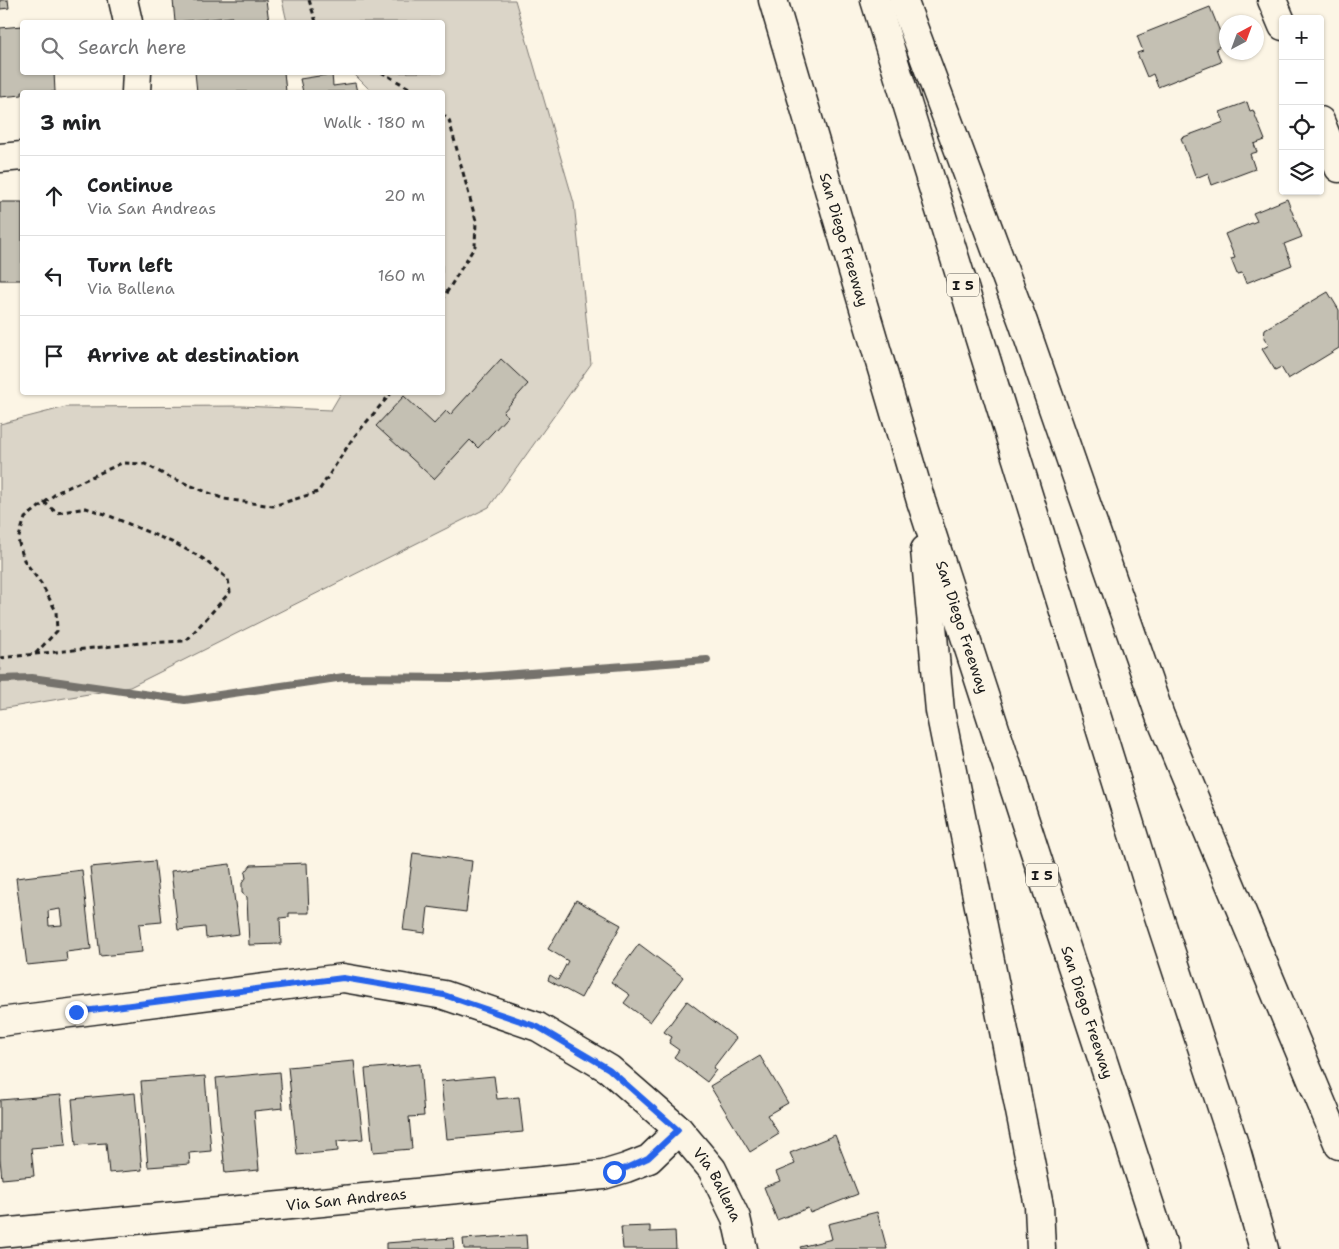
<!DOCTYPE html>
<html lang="en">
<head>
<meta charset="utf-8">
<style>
	body { margin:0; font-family:"Shantell Sans",sans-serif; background:#f2f2f2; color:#202124 }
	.controls { position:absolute; right:15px; top:15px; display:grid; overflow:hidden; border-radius:5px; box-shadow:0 1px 4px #0004 }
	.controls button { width:45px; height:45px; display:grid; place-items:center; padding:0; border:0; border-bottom:1px solid #e0e0e0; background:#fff; color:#202124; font:25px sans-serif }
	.compass { position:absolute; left:1219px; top:15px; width:45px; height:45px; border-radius:50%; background:#fff; box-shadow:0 1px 4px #0004; rotate:41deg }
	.stop { position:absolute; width:15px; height:15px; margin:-11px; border:4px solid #2563eb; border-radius:50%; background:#fff }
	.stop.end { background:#2563eb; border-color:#fff; box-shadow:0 1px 5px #0008 }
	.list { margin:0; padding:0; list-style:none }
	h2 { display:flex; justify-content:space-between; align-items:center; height:65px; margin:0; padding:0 20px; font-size:21px }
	h2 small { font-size:16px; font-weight:400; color:#757577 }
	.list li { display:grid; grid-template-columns:32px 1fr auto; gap:15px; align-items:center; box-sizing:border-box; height:80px; padding:0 20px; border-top:1px solid #e0e0e0 }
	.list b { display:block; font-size:19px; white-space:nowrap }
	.list p { margin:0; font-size:16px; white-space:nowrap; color:#757577 }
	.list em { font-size:16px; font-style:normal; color:#757577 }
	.icon { flex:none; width:28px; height:28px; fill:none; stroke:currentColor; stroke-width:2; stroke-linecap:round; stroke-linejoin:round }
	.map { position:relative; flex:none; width:1339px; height:1249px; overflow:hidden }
	.search { position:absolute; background:#fff; box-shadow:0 1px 4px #0004; left:20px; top:20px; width:425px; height:55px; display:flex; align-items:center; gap:12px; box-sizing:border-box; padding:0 18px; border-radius:5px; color:#757577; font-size:19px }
	.panel { position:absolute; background:#fff; box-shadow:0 1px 4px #0004; left:20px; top:90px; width:425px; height:305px; border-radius:5px }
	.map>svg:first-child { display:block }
	.green { fill:#dbd5c8; stroke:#7c7872 }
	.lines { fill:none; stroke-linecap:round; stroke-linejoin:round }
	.stream { stroke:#75726c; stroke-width:8 }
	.building { fill:#c4c0b3; stroke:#1c1c1c; fill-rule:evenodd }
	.minor-casing { stroke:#1c1c1c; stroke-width:31 }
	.highway-casing { stroke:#1c1c1c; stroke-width:31 }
	.path { stroke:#1c1c1c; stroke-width:3; stroke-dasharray:5 4; stroke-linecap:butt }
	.minor { stroke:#fcf5e5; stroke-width:28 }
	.highway { stroke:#fcf5e5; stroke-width:28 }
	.route { stroke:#2563eb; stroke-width:6 }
	.labels { text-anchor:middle; stroke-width:4; stroke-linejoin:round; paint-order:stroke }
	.shield { fill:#fcf5e5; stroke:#5f5d58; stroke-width:1 }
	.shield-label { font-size:14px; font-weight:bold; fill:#1c1c1c }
	.street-label { font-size:15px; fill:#1c1c1c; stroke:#fcf5e5 }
</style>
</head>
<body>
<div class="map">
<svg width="1339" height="1249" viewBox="0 0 1339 1249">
	<rect width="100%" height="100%" fill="#fcf5e5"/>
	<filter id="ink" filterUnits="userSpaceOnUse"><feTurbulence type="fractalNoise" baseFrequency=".02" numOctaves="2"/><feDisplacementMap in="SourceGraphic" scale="10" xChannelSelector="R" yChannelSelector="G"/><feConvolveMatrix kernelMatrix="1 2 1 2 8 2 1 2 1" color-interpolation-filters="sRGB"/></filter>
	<g filter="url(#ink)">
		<path class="green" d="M282,0H515L574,203L591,364L489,507L130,687L0,709V424L66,407L241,406L331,410L341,393L442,392V92H372L353,73L442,72V22H287Z"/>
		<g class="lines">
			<path class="stream" d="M0,679L32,678L185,700L344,677L463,678L707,660"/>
		</g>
		<g class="building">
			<path d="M0,0H8L9,8L0,9Z"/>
			<path d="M173,0H266L269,22H232V17L175,22Z"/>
			<path d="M1210,7L1222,37H1220L1223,45L1216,48L1221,62L1158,87L1153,74L1147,77L1137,53L1143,51L1137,36Z"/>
			<path d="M22,26V72H54L55,92H22V95L0,97V28Z"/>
			<path d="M195,72H284L286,92H197Z"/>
			<path d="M332,74L333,86L355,83L357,92H303L300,79Z"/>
			<path d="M1247,102L1250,111L1253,110L1265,140L1254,144L1257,152L1250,154L1255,169L1212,185L1208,173L1196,178L1181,138L1224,122L1220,112Z"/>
			<path d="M1287,199L1302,237L1284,244L1292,265L1246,283L1242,273L1237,274L1231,259L1235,258L1225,234L1257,221L1253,213Z"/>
			<rect x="0" y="202" width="22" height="78"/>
			<path d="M1328,292L1339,310V348L1288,379L1281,367L1275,370L1262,349L1269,345L1264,338L1265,329Z"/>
			<path d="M501,359L528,384L503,412L508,416L478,448L470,440L434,479L376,426L404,396L434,424L446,411L450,415Z"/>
			<path d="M413,853L472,861L466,912L428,907L425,933L403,930Z"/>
			<path d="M155,861L162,922L139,924L142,952L100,956L90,867Z"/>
			<path d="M307,863L309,913H289V917L280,918L281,944L249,945L247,897L242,893V883L246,878L245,873L251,865Z"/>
			<path d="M230,864L239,934L206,938L205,927L178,930L171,871Z"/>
			<path d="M82,870L91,949L66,952L67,961L27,965L16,878ZM60,909L62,925L49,926L48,911Z"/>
			<path d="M576,900L621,925L581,998L548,980L550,975L558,980L568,961L548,949Z"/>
			<path d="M639,944L683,977L650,1022L624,1003L630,995L611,982Z"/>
			<path d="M687,1001L736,1038L713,1068L716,1070L707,1082L674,1057L679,1050L669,1043L672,1037L664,1032Z"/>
			<path d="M760,1056L788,1103L767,1115L779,1134L750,1152L710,1086Z"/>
			<path d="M354,1061L363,1139L337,1141L338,1151L297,1155L288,1067Z"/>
			<path d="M420,1064L424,1116L409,1117L412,1149L373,1152L365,1069Z"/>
			<path d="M280,1072L283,1108L254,1111L259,1170L225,1173L216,1078Z"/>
			<path d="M205,1076L211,1151L189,1153L190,1164L148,1167L141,1081Z"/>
			<path d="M494,1076L497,1099L519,1097L523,1132L447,1139L441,1081Z"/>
			<path d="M135,1093L142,1170L109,1173L106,1143L76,1145L72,1099Z"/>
			<path d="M61,1095L66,1145L31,1148L34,1176L2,1179L0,1159V1100Z"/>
			<path d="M835,1135L858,1194L810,1213L808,1208L777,1220L764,1187L780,1181L776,1172L795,1164L790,1153Z"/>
			<path d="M877,1212L887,1249H801L800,1247L832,1239L828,1224Z"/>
			<path d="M650,1226V1232L675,1231L676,1249H623L621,1227Z"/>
			<path d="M526,1235L527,1249H464L463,1239Z"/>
			<path d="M453,1238L454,1249H386V1243Z"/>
		</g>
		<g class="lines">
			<defs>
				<g id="minor">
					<path d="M123,0L128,22"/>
					<path d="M1272,0L1283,26"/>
					<path d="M136,92L137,72"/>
					<path d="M1320,121L1339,168"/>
					<path d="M0,158L22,156"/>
					<path id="s1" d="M0,1022L343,978L444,995L538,1027L609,1069L679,1130L712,1169L736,1218L743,1249"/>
					<path id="s2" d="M0,1233L603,1175L626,1168L649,1159L679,1130"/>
				</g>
				<g id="highway">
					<path id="s3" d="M773,0L921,501L1164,1249"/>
					<path d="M875,0L1149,886L1235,1147L1264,1249"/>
					<path d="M903,0L1023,322L1160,716L1339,1145"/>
					<path d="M925,550L940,711L1039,1206L1041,1249"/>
				</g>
			</defs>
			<use href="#minor" class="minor-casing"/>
			<use href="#highway" class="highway-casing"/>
			<g class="path">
				<path d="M309,0L316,22"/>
				<path d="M381,72L416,92"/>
				<path d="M442,114L449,120L476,221L475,246L442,300"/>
				<path d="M35,654L142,643L186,641L230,592L228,579L202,558L176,544L105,514L86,508L57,513L44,502"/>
				<path d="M0,658L35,654L57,631L56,611L42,585L24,560L18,540L25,518L58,492L122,463L145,464L167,476L224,499L273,506L318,492L353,438L392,392"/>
			</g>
			<use href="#minor" class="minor"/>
			<use href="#highway" class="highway"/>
		</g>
	</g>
	<g class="lines" filter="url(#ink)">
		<path class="route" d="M76,1012L343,978L444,995L538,1027L609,1069L678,1130L648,1158L626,1168L614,1172"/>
	</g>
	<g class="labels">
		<g class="shield">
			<rect x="947" y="273.5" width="32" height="23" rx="4"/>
			<rect x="1026" y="863.5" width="32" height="23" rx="4"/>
		</g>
		<g class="shield-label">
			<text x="963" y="290">I 5</text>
			<text x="1042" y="880">I 5</text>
		</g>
		<g class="street-label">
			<text dy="5" stroke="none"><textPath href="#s3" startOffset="250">San Diego Freeway</textPath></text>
			<text dy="5" stroke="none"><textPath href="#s3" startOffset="655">San Diego Freeway</textPath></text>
			<text dy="5" stroke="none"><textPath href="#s3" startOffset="1060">San Diego Freeway</textPath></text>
			<text dy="5" stroke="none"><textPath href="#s1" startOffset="790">Via Ballena</textPath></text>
			<text dy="5" stroke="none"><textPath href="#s2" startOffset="348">Via San Andreas</textPath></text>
		</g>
	</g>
</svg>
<div class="controls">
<button>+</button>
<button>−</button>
<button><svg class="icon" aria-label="locate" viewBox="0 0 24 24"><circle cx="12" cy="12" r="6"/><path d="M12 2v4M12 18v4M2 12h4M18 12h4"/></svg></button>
<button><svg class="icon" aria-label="layers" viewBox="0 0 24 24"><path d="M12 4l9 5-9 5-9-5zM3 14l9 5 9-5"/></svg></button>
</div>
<svg class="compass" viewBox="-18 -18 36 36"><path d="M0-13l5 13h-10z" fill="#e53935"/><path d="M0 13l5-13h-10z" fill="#757577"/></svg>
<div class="stop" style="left:614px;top:1172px"></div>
<div class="stop end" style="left:76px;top:1012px"></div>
<div class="search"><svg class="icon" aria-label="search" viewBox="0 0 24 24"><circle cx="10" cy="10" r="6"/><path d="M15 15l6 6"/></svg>Search here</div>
<section class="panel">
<h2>3 min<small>Walk · 180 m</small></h2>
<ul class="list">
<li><svg class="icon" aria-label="ahead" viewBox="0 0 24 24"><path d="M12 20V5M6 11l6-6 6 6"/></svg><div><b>Continue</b><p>Via San Andreas</p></div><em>20 m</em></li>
<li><svg class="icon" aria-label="left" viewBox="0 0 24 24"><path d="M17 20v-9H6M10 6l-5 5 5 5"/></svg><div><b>Turn left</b><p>Via Ballena</p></div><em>160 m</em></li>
<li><svg class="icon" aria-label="arrive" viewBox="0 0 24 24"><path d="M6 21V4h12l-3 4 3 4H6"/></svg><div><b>Arrive at destination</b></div></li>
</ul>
</section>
</div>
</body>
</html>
